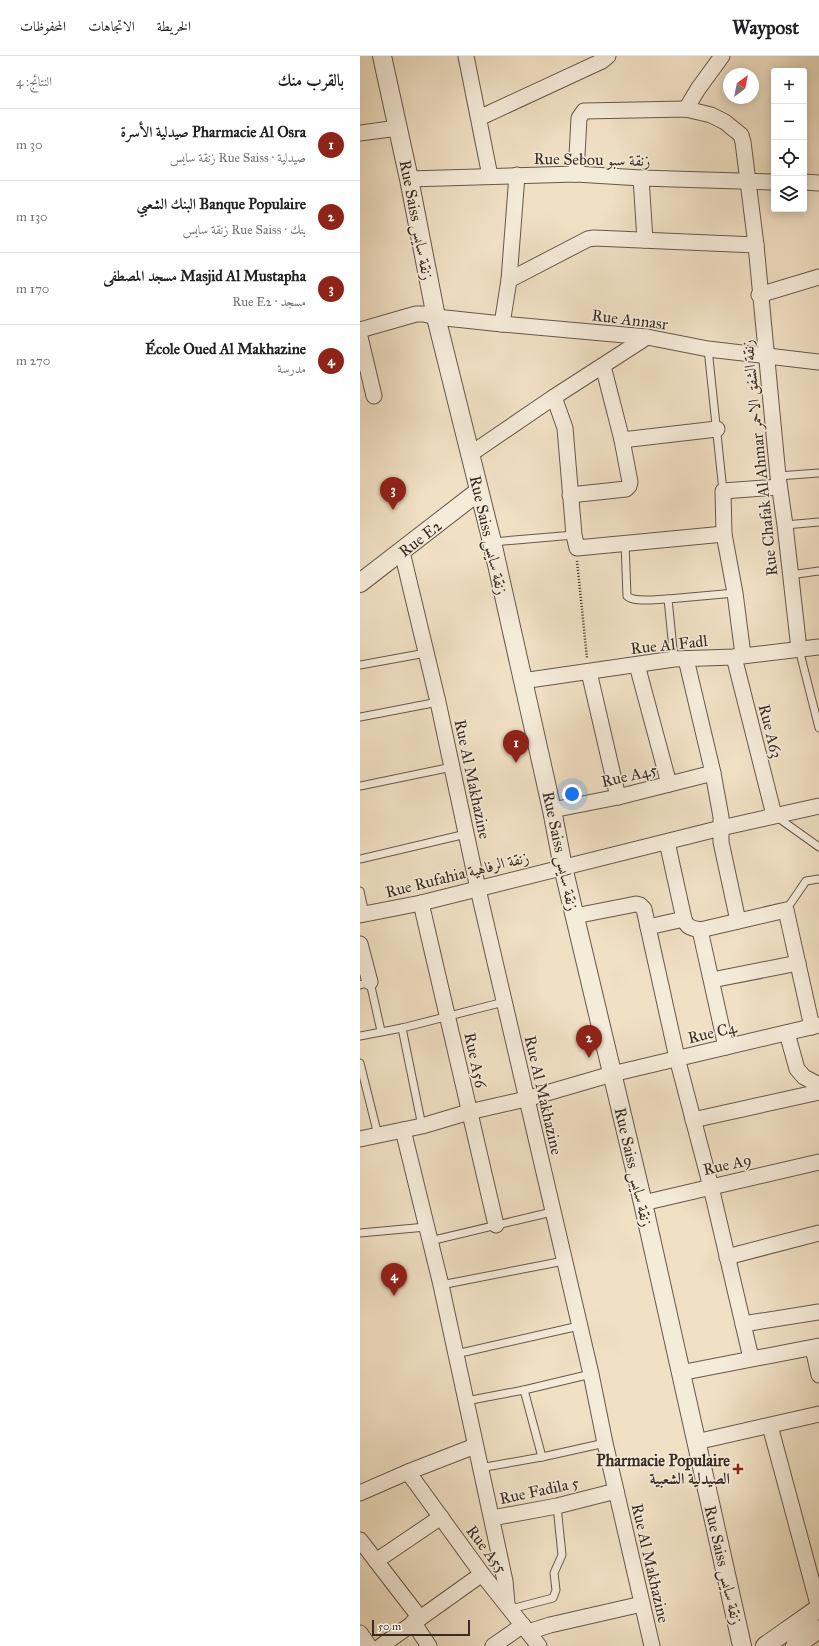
<!DOCTYPE html>
<html lang="ar">
<head>
<meta charset="utf-8">
<style>
	body { margin:0; font-family:"IM FELL Great Primer",Amiri,serif; background:#f2f2f2; color:#202124; direction:rtl }
	.controls { position:absolute; right:12px; top:12px; display:grid; overflow:hidden; border-radius:4px; box-shadow:0 2px 10px #0003 }
	.controls button { width:36px; height:36px; display:grid; place-items:center; padding:0; border:0; border-bottom:1px solid #e0e0e0; background:#fff; color:#202124; font:20px sans-serif }
	.compass { position:absolute; left:363px; top:12px; width:36px; height:36px; border-radius:50%; background:#fff; box-shadow:0 2px 10px #0003; rotate:32deg }
	.scale { position:absolute; left:12px; bottom:10px; width:98px; box-sizing:border-box; padding-left:4px; border:2px solid #382b23; border-top:0; font-size:11px; line-height:14px; white-space:nowrap; color:#382b23; -webkit-text-stroke:3px #f5ebd9; paint-order:stroke }
	.you { position:absolute; left:212px; top:738px; width:14px; height:14px; margin:-10px; border:3px solid #fff; border-radius:50%; background:#1a73e8; box-shadow:0 0 0 6px #1a73e833 }
	.badge { display:grid; place-items:center; width:26px; height:26px; border-radius:50%; background:#8f2418; color:#fff; font-size:13px; font-weight:700 }
	.pin { position:absolute; translate:-50% -33px; filter:drop-shadow(0 1px 2px #0008) }
	.pin::after { content:''; position:absolute; top:21px; width:14px; height:12px; background:inherit; clip-path:polygon(0 0,100% 0,50% 100%) }
	.list { margin:0; padding:0; list-style:none }
	h2 { display:flex; justify-content:space-between; align-items:center; height:52px; margin:0; padding:0 16px; font-size:17px }
	h2 small { font-size:13px; font-weight:400; color:#757577 }
	.list li { display:grid; grid-template-columns:26px 1fr auto; gap:12px; align-items:center; box-sizing:border-box; height:72px; padding:0 16px; border-top:1px solid #e0e0e0 }
	.list b { display:block; font-size:15px; white-space:nowrap }
	.list p { margin:0; font-size:13px; white-space:nowrap; color:#757577 }
	.list em { font-size:13px; font-style:normal; color:#757577 }
	.icon { flex:none; width:22px; height:22px; fill:none; stroke:currentColor; stroke-width:2; stroke-linecap:round; stroke-linejoin:round }
	.map { position:relative; flex:none; width:459px; height:1590px; overflow:hidden; direction:ltr }
	header { display:flex; align-items:center; gap:24px; box-sizing:border-box; height:56px; padding:0 20px; background:#fff; border-bottom:1px solid #e0e0e0 }
	header strong { font-size:19px }
	nav { display:flex; gap:22px; margin-inline-start:auto; font-size:14px }
	main { display:flex }
	aside { flex:1; background:#fff }
	.map>svg:first-child { display:block }
	.lines { fill:none; stroke-linecap:round; stroke-linejoin:round }
	.service-casing { stroke:#66584b; stroke-width:9 }
	.minor-casing { stroke:#66584b; stroke-width:17 }
	.tertiary-casing { stroke:#66584b; stroke-width:20 }
	.path { stroke:#382b23; stroke-width:2.5; stroke-dasharray:1 2; stroke-linecap:butt }
	.service { stroke:#f5ebd9; stroke-width:7 }
	.minor { stroke:#f5ebd9; stroke-width:15 }
	.tertiary { stroke:#f5ebd9; stroke-width:18 }
	.poi-dot { fill:#8f2418; stroke:#f5ebd9; stroke-width:1.5 }
	.labels { text-anchor:middle; stroke-width:3; stroke-linejoin:round; paint-order:stroke }
	.street-label { font-size:16px; fill:#382b23; stroke:#f5ebd9 }
	.poi-label { font-size:16px; font-weight:bold; fill:#382b23; stroke:#f5ebd9; text-anchor:end }
</style>
</head>
<body>
<header>
<strong>Waypost</strong>
<nav><a>الخريطة</a><a>الاتجاهات</a><a>المحفوظات</a></nav>
</header>
<main>
<div class="map">
<svg width="459" height="1590" viewBox="0 0 459 1590">
	<rect width="100%" height="100%" fill="#f0e0c4"/>
	<filter id="stains"><feTurbulence type="fractalNoise" baseFrequency=".005" numOctaves="4"/><feColorMatrix values="0 0 0 0 .2 0 0 0 0 .09 0 0 0 0 .02 0 0 0 .5 -.17"/></filter>
	<radialGradient id="worn" r=".72"><stop offset=".6" stop-color="#630" stop-opacity="0"/><stop offset="1" stop-color="#630" stop-opacity=".3"/></radialGradient>
	<g class="lines">
		<defs>
			<g id="service">
				<path d="M348,293L363,435"/>
				<path d="M418,420L459,417"/>
				<path d="M425,469L459,466"/>
				<path d="M132,486L214,479"/>
				<path d="M265,487L267,540C274,547 298,543 308,543"/>
				<path d="M430,519L459,515"/>
				<path d="M439,593L459,672"/>
				<path d="M314,603L308,543L375,537"/>
				<path d="M0,609L66,597"/>
				<path d="M0,661L78,646"/>
				<path d="M0,730L92,711"/>
				<path d="M417,761L459,791"/>
				<path d="M0,803L106,778"/>
				<path d="M0,835L5,858"/>
				<path d="M426,854L446,825L459,823"/>
				<path d="M0,929L10,926L21,975"/>
				<path d="M42,972L62,1070"/>
				<path d="M0,980L42,972L144,946"/>
				<path d="M0,1007L18,1079"/>
				<path d="M0,1177L66,1171"/>
				<path d="M70,1185L192,1156"/>
				<path d="M81,1229L204,1205"/>
				<path d="M96,1298L219,1270"/>
				<path d="M164,1334L182,1401"/>
				<path d="M106,1345L164,1334L231,1318"/>
				<path d="M120,1412L182,1401L245,1387"/>
				<path d="M151,1553L193,1542L196,1534L194,1517L202,1499L197,1450"/>
			</g>
			<g id="minor">
				<path d="M106,0L130,120"/>
				<path d="M326,53L338,33L362,0"/>
				<path d="M119,62L242,5L248,0"/>
				<path d="M0,77L38,72"/>
				<path d="M216,118L219,62L224,55L326,53L351,59L365,66L381,79L383,86L396,189L418,420L425,469L439,593"/>
				<path d="M281,122L285,184"/>
				<path d="M49,123L216,118L281,122L414,126"/>
				<path d="M444,126L459,127"/>
				<path d="M149,224L228,183L234,182L396,189"/>
				<path d="M399,239L459,221"/>
				<path d="M142,268L149,224L157,119"/>
				<path d="M0,274L56,258H64L76,261L142,268L287,281L348,293L459,306"/>
				<path d="M0,281L14,340"/>
				<path d="M194,341L205,372L214,479L217,492L364,478"/>
				<path d="M262,384L357,373"/>
				<path d="M109,399L194,341L287,281"/>
				<path d="M210,439L266,433L269,430L270,426L262,384L243,310"/>
				<path d="M42,496L78,646L118,833L231,1318L245,1387L292,1590"/>
				<path d="M383,599L375,537L364,478L363,435L419,431"/>
				<path d="M374,601L414,759"/>
				<path d="M326,603L353,717L361,761V786L378,865"/>
				<path d="M277,609L309,728"/>
				<path d="M229,616L258,741"/>
				<path d="M162,625L314,603L374,601L459,591"/>
				<path d="M192,754L258,741L353,717"/>
				<path d="M307,786L324,863C327,872 332,872 340,874L426,854L452,971"/>
				<path d="M61,847L136,1169"/>
				<path d="M0,859L61,847L361,772L459,750"/>
				<path d="M215,860L276,848L280,849L284,853L317,1002L351,1131L391,1302"/>
				<path d="M288,871L324,863"/>
				<path d="M340,874L366,991"/>
				<path d="M0,888L10,926"/>
				<path d="M352,924L438,907"/>
				<path d="M427,977L437,1013L444,1021L459,1029"/>
				<path d="M333,1064L459,1036"/>
				<path d="M43,1074L81,1229L145,1525L147,1548"/>
				<path d="M0,1083L62,1070L109,1056L166,1043L252,1018L459,969"/>
				<path d="M283,1147L459,1106"/>
				<path d="M367,1201L459,1177"/>
				<path d="M383,1268L459,1256"/>
				<path d="M453,1292L459,1319"/>
				<path d="M320,1317L459,1290"/>
				<path d="M410,1370L459,1552"/>
				<path d="M336,1386L459,1358"/>
				<path d="M48,1416L122,1518L179,1590"/>
				<path d="M0,1437L48,1416L115,1390"/>
				<path d="M132,1462L197,1450L256,1435"/>
				<path d="M0,1484L60,1562"/>
				<path d="M16,1505L81,1461"/>
				<path d="M53,1566L69,1590"/>
				<path d="M168,1576L190,1569L282,1548"/>
				<path d="M0,1577L9,1590"/>
				<path d="M21,1590L122,1518"/>
				<path d="M133,1590L163,1569"/>
			</g>
			<g id="tertiary">
				<path d="M22,0L49,123L76,261L132,486L192,754L203,811L283,1147L382,1590"/>
				<path d="M0,527L119,435"/>
				<path d="M405,1590L459,1552"/>
				<path d="M435,1590L459,1573"/>
			</g>
		</defs>
		<use href="#service" class="service-casing"/>
		<use href="#minor" class="minor-casing"/>
		<use href="#tertiary" class="tertiary-casing"/>
		<path class="path" d="M217,505L227,602"/>
		<use href="#service" class="service"/>
		<use href="#minor" class="minor"/>
		<use href="#tertiary" class="tertiary"/>
	</g>
	<path class="poi-dot" d="M376 1407h4v4h4v4h-4v4h-4v-4h-4v-4h4z"/>
	<g class="labels">
		<g class="street-label">
			<text transform="translate(232 103) rotate(1)" y="6">Rue Sebou زنقة سبو</text>
			<text transform="translate(57 164) rotate(79)" y="6">Rue Saiss زنقة سايس</text>
			<text transform="translate(270 263) rotate(7)" y="6">Rue Annasr</text>
			<text transform="translate(399 402) rotate(-96)" y="6">Rue Chafak Al Ahmar زنقة الشفق الاحمر</text>
			<text transform="translate(129 479) rotate(77)" y="6">Rue Saiss زنقة سايس</text>
			<text transform="translate(60 482) rotate(-38)" y="6">Rue E2</text>
			<text transform="translate(309 588) rotate(-6)" y="6">Rue Al Fadl</text>
			<text transform="translate(411 675) rotate(76)" y="6">Rue A63</text>
			<text transform="translate(269 719) rotate(-13)" y="6">Rue A45</text>
			<text transform="translate(113 723) rotate(78)" y="6">Rue Al Makhazine</text>
			<text transform="translate(201 795) rotate(78)" y="6">Rue Saiss زنقة سايس</text>
			<text transform="translate(97 818) rotate(-14)" y="6">Rue Rufahia زنقة الرفاهية</text>
			<text transform="translate(352 976) rotate(-13)" y="6">Rue C4</text>
			<text transform="translate(116 1004) rotate(78)" y="6">Rue A56</text>
			<text transform="translate(184 1039) rotate(77)" y="6">Rue Al Makhazine</text>
			<text transform="translate(367 1108) rotate(-13)" y="6">Rue A9</text>
			<text transform="translate(274 1111) rotate(77)" y="6">Rue Saiss زنقة سايس</text>
			<text transform="translate(179 1434) rotate(-12)" y="6">Rue Fadila 5</text>
			<text transform="translate(127 1493) rotate(53)" y="6">Rue A55</text>
			<text transform="translate(291 1507) rotate(77)" y="6">Rue Al Makhazine</text>
			<text transform="translate(364 1509) rotate(77)" y="6">Rue Saiss زنقة سايس</text>
		</g>
		<g class="poi-label">
			<text x="370" y="1410">Pharmacie Populaire<tspan x="370" dy="18">الصيدلية الشعبية</tspan></text>
		</g>
	</g>
	<rect width="100%" height="100%" filter="url(#stains)"/>
	<rect width="100%" height="100%" fill="url(#worn)"/>
</svg>
<div class="controls">
<button>+</button>
<button>−</button>
<button><svg class="icon" aria-label="locate" viewBox="0 0 24 24"><circle cx="12" cy="12" r="6"/><path d="M12 2v4M12 18v4M2 12h4M18 12h4"/></svg></button>
<button><svg class="icon" aria-label="layers" viewBox="0 0 24 24"><path d="M12 4l9 5-9 5-9-5zM3 14l9 5 9-5"/></svg></button>
</div>
<svg class="compass" viewBox="-18 -18 36 36"><path d="M0-13l5 13h-10z" fill="#e53935"/><path d="M0 13l5-13h-10z" fill="#757577"/></svg>
<div class="scale">50 m</div>
<div class="you"></div>
<div class="pin badge" style="left:156px;top:707px">1</div>
<div class="pin badge" style="left:229px;top:1002px">2</div>
<div class="pin badge" style="left:33px;top:454px">3</div>
<div class="pin badge" style="left:34px;top:1240px">4</div>
</div>
<aside>
<h2>بالقرب منك<small>النتائج: 4</small></h2>
<ul class="list">
<li><span class="badge">1</span><div><b>Pharmacie Al Osra صيدلية الأسرة</b><p>صيدلية · Rue Saiss زنقة سايس</p></div><em>30 m</em></li>
<li><span class="badge">2</span><div><b>Banque Populaire البنك الشعبي</b><p>بنك · Rue Saiss زنقة سايس</p></div><em>130 m</em></li>
<li><span class="badge">3</span><div><b>Masjid Al Mustapha مسجد المصطفى</b><p>مسجد · Rue E2</p></div><em>170 m</em></li>
<li><span class="badge">4</span><div><b>École Oued Al Makhazine</b><p>مدرسة</p></div><em>270 m</em></li>
</ul>
</aside>
</main>
</body>
</html>
